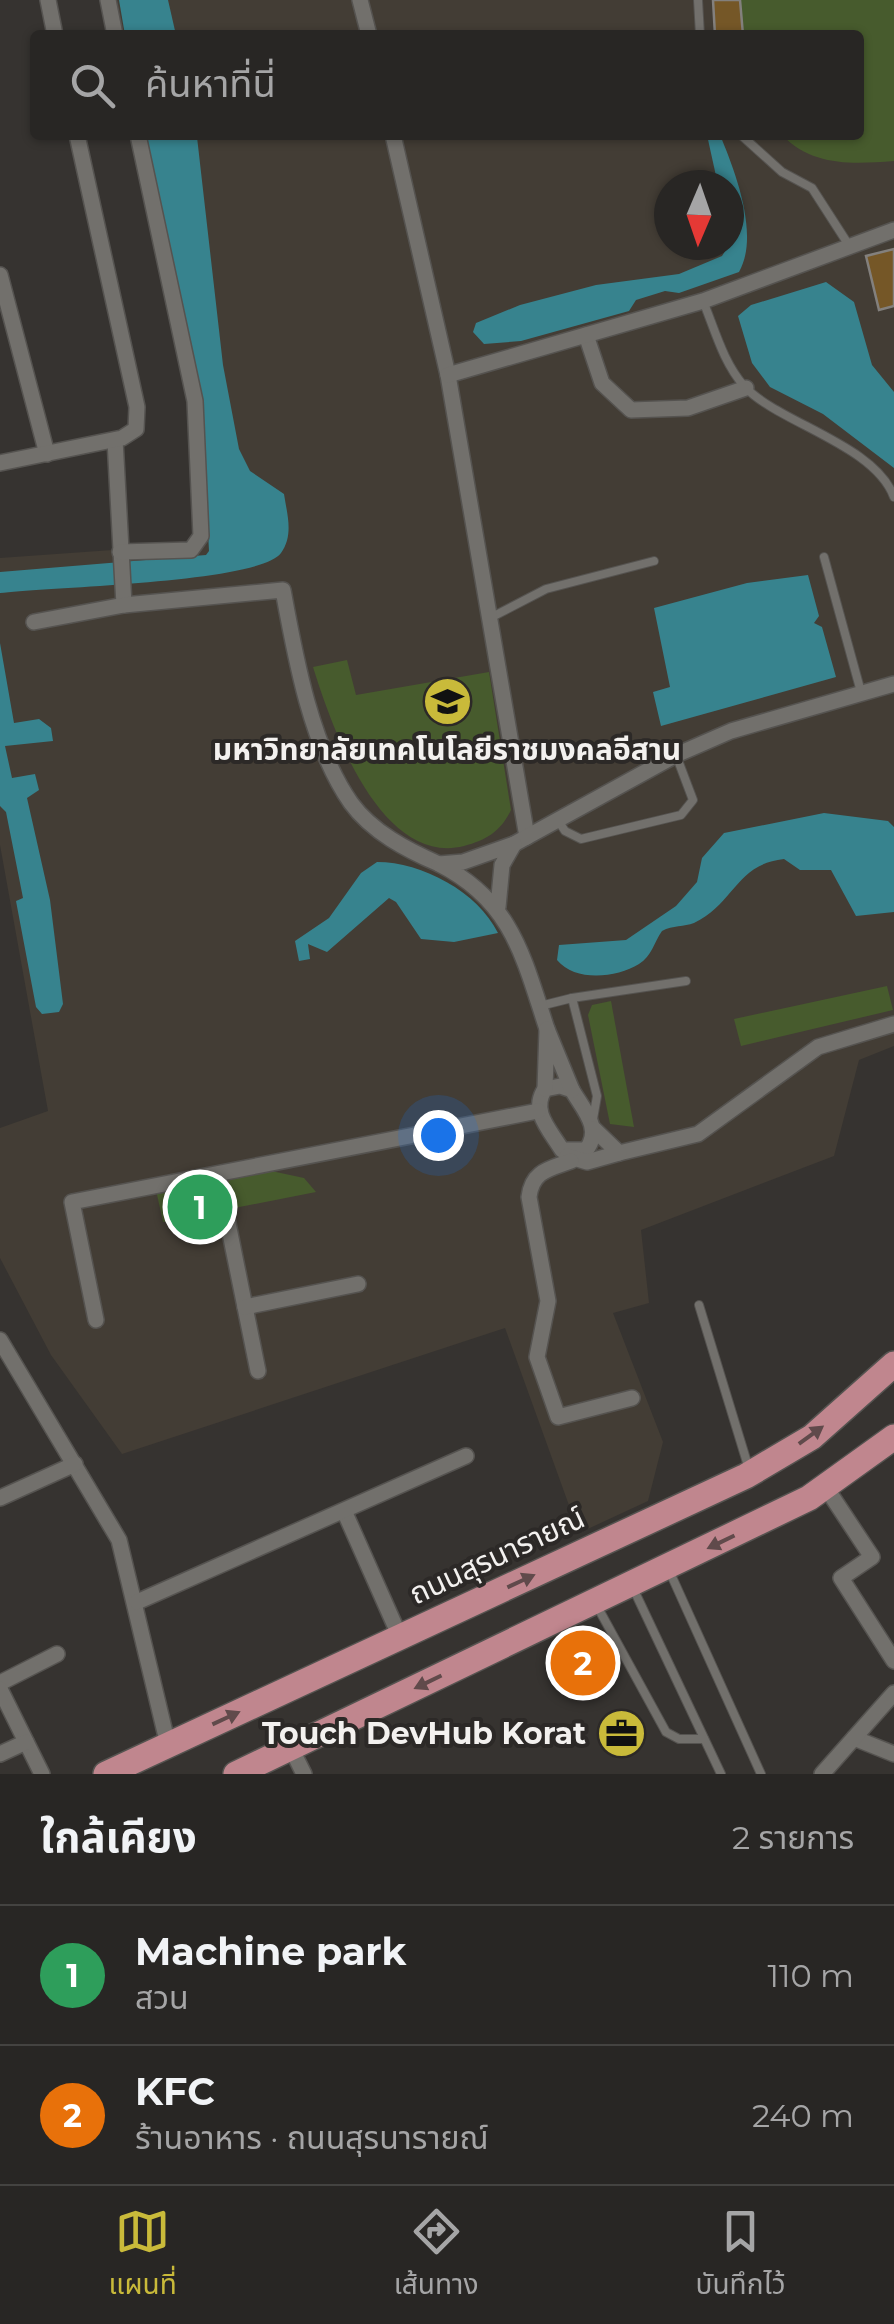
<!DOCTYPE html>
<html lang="th">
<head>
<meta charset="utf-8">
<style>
	body { margin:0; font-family:Montserrat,"Noto Sans Thai",sans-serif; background:#302e2c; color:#f1f3f6 }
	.compass { position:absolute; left:654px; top:170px; width:90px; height:90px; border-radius:50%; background:#282624; box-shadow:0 2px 8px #0004; rotate:182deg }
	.you { position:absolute; left:438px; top:1135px; width:35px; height:35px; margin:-25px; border:8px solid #fff; border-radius:50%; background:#1a73e8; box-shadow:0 0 0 15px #1a73e833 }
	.badge { display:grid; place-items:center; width:65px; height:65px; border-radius:50%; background:#c9ba3a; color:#fff; font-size:32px; font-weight:700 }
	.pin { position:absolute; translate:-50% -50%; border:5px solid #fff; box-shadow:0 2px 10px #0006 }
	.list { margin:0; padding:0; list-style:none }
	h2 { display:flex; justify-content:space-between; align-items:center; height:130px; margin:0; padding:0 40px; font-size:42px }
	h2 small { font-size:32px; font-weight:400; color:#a5a5a6 }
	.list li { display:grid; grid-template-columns:65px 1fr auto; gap:30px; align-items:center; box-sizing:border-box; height:140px; padding:0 40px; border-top:2px solid #444341 }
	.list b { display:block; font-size:38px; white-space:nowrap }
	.list p { margin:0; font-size:32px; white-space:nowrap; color:#a5a5a6 }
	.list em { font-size:32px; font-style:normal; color:#a5a5a6 }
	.icon { flex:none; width:55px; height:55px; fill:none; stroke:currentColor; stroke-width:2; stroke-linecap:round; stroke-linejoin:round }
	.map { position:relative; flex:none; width:894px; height:1774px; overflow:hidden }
	.search { position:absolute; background:#282624; box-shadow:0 2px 8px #0004; left:30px; right:30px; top:30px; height:110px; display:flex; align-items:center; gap:25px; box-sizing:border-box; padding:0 35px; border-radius:10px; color:#a5a5a6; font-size:38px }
	.sheet { height:410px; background:#282624 }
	nav { display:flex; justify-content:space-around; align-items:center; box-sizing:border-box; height:140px; border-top:2px solid #444341; background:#282624; font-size:28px; color:#a5a5a6 }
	nav a { display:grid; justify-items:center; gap:5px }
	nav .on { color:#c9ba3a }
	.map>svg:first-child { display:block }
	.built { fill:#433d35; fill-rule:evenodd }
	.green { fill:#475b2d }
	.water { fill:#37838e }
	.building { fill:#755727; stroke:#83807d; stroke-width:2.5 }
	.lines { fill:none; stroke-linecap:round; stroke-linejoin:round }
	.service-casing { stroke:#555350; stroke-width:10 }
	.minor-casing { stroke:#555350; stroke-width:18 }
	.primary-casing { stroke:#555350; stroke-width:28 }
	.service { stroke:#72706c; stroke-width:8 }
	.minor { stroke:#72706c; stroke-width:15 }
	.primary { stroke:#c0868e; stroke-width:25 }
	.oneway { fill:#604a4b }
	.labels { text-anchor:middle; stroke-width:8; stroke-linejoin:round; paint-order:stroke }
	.poi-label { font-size:30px; font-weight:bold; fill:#f3f1ef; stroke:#2c2927 }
	.street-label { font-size:30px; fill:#f3f1ef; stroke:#2c2927 }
</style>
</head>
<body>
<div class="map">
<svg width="894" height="1774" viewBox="0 0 894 1774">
	<rect width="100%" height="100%" fill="#363330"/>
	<path class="built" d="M102,0H894V1046L859,1060L834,1156L641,1230L649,1303L613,1313L663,1442L648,1501L579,1533L505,1328L122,1454L51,1355L0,1258V1128L48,1111L0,845V558L197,544L196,440L131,135H859V35H109ZM669,185H729V245H669Z"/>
	<g class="green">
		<path d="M713,0H894V161C853,164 813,167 782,135H859V35H715Z"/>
		<path d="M347,660L356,695L489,672L511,810C501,831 487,840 464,846C381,867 332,728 313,667Z"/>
		<path d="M887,986L893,1010L741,1046L734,1019Z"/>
		<path d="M611,1001L634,1127L610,1124L588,1015L592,1005Z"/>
		<path d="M262,1169L304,1178L316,1192L163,1222L156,1190Z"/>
	</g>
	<g class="water">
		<path d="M119,0H168L176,35H125Z"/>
		<path d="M146,135L197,137L223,365L239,449L250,471L284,494C287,514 294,535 281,553C259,583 47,587 0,593V572L206,555L209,551L202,412Z"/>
		<path d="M707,135H720C735,171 760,235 739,272L679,293L665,291L636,300L629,311L521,341L484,344L473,332L476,323L520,305L596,285L679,274L722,256L729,245V185H718Z"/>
		<path d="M826,282L854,302L872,365L894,392V468L823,414L770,387L752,363L738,316L751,305Z"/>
		<path d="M808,575L819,616L814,623L822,627L836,677L661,726L653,692L670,687L654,608L747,583Z"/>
		<path d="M0,643L14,723L39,719L51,728L53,741L5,746L12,778L35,774L39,790L27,798L50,900L63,1004L59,1012L42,1014L36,1007L16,901L23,898L6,812L0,806Z"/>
		<path d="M824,813L888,821L894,827V912L856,916L831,870H800L784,859C736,864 735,903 694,923C684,927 673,925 662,931C654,942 652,956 639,964C616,978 575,982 557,960L559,945L626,940L676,906L697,882L702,858L724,833Z"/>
		<path d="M377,862C422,862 478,892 498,933L454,942L421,939L396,902L389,898L327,952L308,944L310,959L299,961L295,941L329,918L361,873Z"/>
	</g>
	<g class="building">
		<path d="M713,0H740L743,35H715Z"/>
		<path d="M894,249V306L879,310L866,256Z"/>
	</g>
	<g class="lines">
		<defs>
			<g id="service">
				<path d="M698,0L700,35"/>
				<path d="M741,135L782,172L812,188L850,247"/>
				<path d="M703,301C715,330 723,362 744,386C778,423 874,444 894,497"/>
				<path d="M824,557L861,692"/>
				<path d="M490,618L546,589L654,561"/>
				<path d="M557,819L565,831L581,839L681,815L693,800L676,755"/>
				<path d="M572,998L686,981"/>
				<path d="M540,1006L572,998L597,1096L593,1119"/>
				<path d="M699,1305L749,1469"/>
				<path d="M668,1568L761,1774"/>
				<path d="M633,1588L721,1774"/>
				<path d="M597,1606L666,1732L679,1739H704"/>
			</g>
			<g id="minor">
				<path d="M48,0L55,35"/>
				<path d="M108,0L115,35"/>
				<path d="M360,0L369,35"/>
				<path d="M393,135L448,375L527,837"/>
				<path d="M0,275L47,454"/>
				<path d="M586,335L602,383L631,410L688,408L746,388"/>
				<path d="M448,375L703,301L894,230"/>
				<path d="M115,440L124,605"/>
				<path d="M0,463L122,438L136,429L137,407L77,135"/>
				<path d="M120,552L191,550L201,536L195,401L138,135"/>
				<path d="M34,622L124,605L283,590C295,656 311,746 351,803C372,832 407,850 439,864"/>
				<path d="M514,844L676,755L731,731L894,684"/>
				<path d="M498,907L502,865L514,844L463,862L439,864C512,901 523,956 547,1029"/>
				<path d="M560,1086L572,1090C583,1109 603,1129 586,1150H562C550,1130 530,1111 545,1089Z"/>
				<path d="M545,1089L547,1029L572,1090"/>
				<path d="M619,1153L698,1134L818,1047L894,1024"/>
				<path d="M567,1156L587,1162L619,1153L594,1129"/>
				<path d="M571,1161C549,1169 532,1171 529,1197L548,1301L537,1357L558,1417L632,1398"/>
				<path d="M218,1174L258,1371"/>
				<path d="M245,1307L358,1284"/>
				<path d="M96,1320L72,1202L538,1111"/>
				<path d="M0,1340L119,1540L168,1745"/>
				<path d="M825,1486L872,1557L841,1578L894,1661"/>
				<path d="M0,1498L75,1464"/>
				<path d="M345,1513L400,1637"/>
				<path d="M137,1602L466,1456"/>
				<path d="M0,1683L57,1654"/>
				<path d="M0,1689L42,1774"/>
				<path d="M854,1738L894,1754"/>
				<path d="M291,1748L304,1774"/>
				<path d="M0,1754L26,1742"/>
				<path d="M822,1774L894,1693"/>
			</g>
			<g id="primary">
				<path d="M106,1774L746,1476L812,1437L894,1364"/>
				<path d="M236,1774L809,1498L894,1437"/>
			</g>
		</defs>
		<use href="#service" class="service-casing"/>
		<use href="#minor" class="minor-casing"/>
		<use href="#primary" class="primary-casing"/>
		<use href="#service" class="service"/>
		<use href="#minor" class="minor"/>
		<use href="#primary" class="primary"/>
	</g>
	<defs><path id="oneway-solid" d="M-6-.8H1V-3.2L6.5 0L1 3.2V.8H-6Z" transform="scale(2.5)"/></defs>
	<g class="oneway">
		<use href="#oneway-solid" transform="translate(811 1435) rotate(-36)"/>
		<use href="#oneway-solid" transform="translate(721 1542) rotate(154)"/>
		<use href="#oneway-solid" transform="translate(521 1581) rotate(-25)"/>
		<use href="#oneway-solid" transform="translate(428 1682) rotate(154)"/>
		<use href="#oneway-solid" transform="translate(226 1718) rotate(-25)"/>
	</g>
	<defs>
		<symbol id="university-disc" viewBox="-11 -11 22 22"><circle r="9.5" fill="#c9ba3a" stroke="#2c2927"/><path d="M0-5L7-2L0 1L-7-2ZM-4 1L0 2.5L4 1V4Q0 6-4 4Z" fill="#111"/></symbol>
		<symbol id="office-disc" viewBox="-11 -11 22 22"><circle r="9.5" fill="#c9ba3a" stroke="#2c2927"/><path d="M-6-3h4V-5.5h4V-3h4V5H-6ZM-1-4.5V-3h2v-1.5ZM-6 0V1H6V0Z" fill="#111"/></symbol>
	</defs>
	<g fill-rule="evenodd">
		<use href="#university-disc" x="420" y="674" width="55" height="55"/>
		<use href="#office-disc" x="594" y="1706" width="55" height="55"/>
	</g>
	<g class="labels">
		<g class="poi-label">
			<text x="447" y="760">มหาวิทยาลัยเทคโนโลยีราชมงคลอีสาน</text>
			<text x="586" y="1744" text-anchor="end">Touch DevHub Korat</text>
		</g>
		<g class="street-label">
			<text transform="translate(497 1556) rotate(-25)" y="10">ถนนสุรนารายณ์</text>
		</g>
	</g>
</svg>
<svg class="compass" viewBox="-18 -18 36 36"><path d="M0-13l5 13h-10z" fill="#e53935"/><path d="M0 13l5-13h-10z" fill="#a5a5a6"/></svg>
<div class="you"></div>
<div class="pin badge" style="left:200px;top:1207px;background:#2e9e5b">1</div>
<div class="pin badge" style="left:583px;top:1663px;background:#e8710a">2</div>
<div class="search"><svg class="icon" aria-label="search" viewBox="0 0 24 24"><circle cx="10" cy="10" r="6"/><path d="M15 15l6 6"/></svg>ค้นหาที่นี่</div>
</div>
<section class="sheet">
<h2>ใกล้เคียง<small>2 รายการ</small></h2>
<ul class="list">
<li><span class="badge" style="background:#2e9e5b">1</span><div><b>Machine park</b><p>สวน</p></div><em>110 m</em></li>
<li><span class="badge" style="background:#e8710a">2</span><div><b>KFC</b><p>ร้านอาหาร · ถนนสุรนารายณ์</p></div><em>240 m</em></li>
</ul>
</section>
<nav>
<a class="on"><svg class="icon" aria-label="map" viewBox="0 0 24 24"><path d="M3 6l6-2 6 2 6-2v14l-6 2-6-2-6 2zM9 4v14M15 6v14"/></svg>แผนที่</a>
<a><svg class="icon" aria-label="directions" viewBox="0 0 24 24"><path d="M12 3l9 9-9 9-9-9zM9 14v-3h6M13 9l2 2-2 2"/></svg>เส้นทาง</a>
<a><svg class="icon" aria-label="saved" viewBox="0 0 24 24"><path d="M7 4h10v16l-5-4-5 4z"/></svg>บันทึกไว้</a>
</nav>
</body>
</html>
